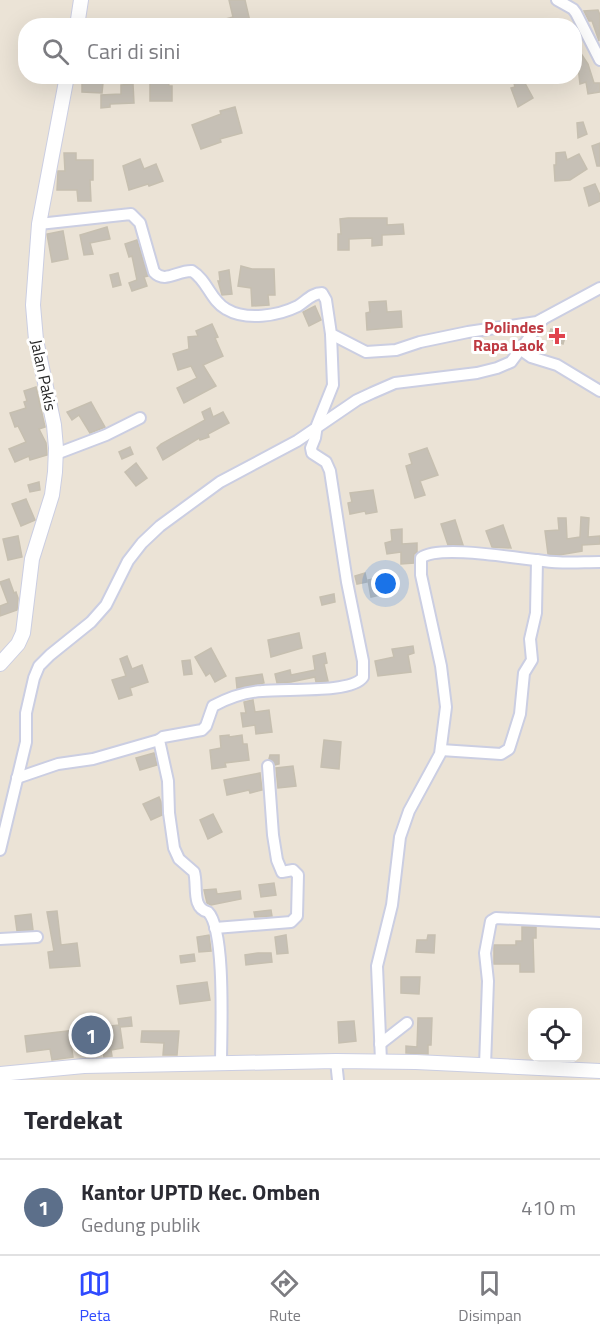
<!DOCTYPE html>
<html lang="id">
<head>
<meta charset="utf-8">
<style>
	body { margin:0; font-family:"Titillium Web",sans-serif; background:#f7f7f7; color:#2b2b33 }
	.controls { position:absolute; right:18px; bottom:18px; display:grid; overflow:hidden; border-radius:12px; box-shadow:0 6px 24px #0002 }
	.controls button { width:54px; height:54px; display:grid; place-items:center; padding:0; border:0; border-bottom:2px solid #e1e1e2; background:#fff; color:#2b2b33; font:30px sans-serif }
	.you { position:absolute; left:386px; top:584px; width:21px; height:21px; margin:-15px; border:4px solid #fff; border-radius:50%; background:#1a73e8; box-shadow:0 0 0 9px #1a73e833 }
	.badge { display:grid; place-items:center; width:39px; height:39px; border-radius:50%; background:#2f4aff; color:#fff; font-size:20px; font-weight:700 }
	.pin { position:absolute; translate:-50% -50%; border:3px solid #fff; box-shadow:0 2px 6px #0006 }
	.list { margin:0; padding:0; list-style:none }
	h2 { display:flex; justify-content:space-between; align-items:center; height:78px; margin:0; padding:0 24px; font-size:26px }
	h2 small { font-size:20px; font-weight:400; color:#7c7c81 }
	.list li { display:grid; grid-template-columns:39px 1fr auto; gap:18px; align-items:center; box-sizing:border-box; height:96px; padding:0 24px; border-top:2px solid #e1e1e2 }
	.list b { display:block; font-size:22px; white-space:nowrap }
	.list p { margin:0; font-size:20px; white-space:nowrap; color:#7c7c81 }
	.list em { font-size:20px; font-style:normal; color:#7c7c81 }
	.icon { flex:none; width:33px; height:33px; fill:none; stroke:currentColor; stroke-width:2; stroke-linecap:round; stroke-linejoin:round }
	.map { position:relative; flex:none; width:600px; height:1080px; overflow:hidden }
	.search { position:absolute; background:#fff; box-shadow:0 6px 24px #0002; left:18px; right:18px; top:18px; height:66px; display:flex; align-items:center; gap:15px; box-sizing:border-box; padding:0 21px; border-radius:24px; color:#7c7c81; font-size:22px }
	.sheet { height:174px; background:#fff }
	nav { display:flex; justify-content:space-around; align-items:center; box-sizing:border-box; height:84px; border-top:2px solid #e1e1e2; background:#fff; font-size:16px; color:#7c7c81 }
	nav a { display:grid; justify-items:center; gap:3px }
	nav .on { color:#2f4aff }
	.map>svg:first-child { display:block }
	.building { fill:#c6c0b6; stroke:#c6bfb0; stroke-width:1.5 }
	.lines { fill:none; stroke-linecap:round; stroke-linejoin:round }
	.street-casing { stroke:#cbcee2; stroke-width:14 }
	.secondary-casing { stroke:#cbcee2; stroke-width:16 }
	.street { stroke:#fff; stroke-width:10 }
	.secondary { stroke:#fff; stroke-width:14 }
	.health-dot { fill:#e0444e; stroke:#fff; stroke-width:2 }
	.labels { text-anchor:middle; stroke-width:6; stroke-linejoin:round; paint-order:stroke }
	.health-label { font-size:16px; font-weight:bold; fill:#be3a42; stroke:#fff; text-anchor:end }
	.street-label { font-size:16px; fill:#262626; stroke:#fff }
</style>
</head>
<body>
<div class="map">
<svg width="600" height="1080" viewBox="0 0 600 1080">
	<rect width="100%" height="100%" fill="#ebe3d6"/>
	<g class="building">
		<path d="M229,0H245L251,26H211V23L233,17Z"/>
		<path d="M598,10L600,15L599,41L592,21H589L584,11Z"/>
		<path d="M580,52L588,64L594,83H600V92L588,94L586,82L580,84L578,67L574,68V54Z"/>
		<path d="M512,76H521L533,98L518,107L511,88L515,87Z"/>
		<path d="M168,78L169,86H172V101H150V79Z"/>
		<path d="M82,82L103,83L102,93L82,92Z"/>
		<path d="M133,84L134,103L110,104V107L101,108V95L121,94V85Z"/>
		<path d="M235,107L242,133L220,139L221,142L201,149L192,125L221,114L220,111Z"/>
		<path d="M583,122L587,134L578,138L577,123Z"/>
		<path d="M600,143V166H597L592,146Z"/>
		<path d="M565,152L567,160L579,154L587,169L570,180L555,181L554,165H556V153Z"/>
		<path d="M64,153H76V160H93V180H90L91,201H78L77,190H57L58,171H65Z"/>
		<path d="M140,159L144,169L156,164L163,181L149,186L148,184L129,190L123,166Z"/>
		<path d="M595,184L600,195V201L589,206L584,188Z"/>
		<path d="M348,218H387V225L403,224L404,234L382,235V245L372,246V238L349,239V250H338V234H341L340,219Z"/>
		<path d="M107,227L110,239L90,243L93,254L84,255L80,235Z"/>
		<path d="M63,231L68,259L52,262L47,234Z"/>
		<path d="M137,240L148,276L144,277L147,286L132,291L129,283L137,280L132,256L129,257L125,244Z"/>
		<path d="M241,266L252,269H274L275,295H268L269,305L252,306L251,288L238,286Z"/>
		<path d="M229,270L232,294L222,295L218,281H220L219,272Z"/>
		<path d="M118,273L121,285L113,287L110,275Z"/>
		<path d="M386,301L387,312L401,311L402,327L367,330L366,313L370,312L369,302Z"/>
		<path d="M315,306L321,320L309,326L303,312Z"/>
		<path d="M212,324L218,337L215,338L223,356L203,365L216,386L184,403L177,388L197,378L191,366L178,370L173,354L189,349L188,337L198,336L196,331Z"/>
		<path d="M551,329L566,334L563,344L548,338Z"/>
		<path d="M36,387L45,427L39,429L46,443L47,455L30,460L29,456L15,462L9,449L26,442L18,426L15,427L10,413L26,408L24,402L27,401L24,391Z"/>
		<path d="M91,402L105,427L90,433L79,415L72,420L67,412Z"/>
		<path d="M210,408L213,417L223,412L229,423L208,434L209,437L200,440L199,438L163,460L157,448L161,444L205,420L202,412Z"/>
		<path d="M130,447L133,454L122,459L119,452Z"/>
		<path d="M427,448L438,475L420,481L425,495L415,498L406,466L412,464L409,454Z"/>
		<path d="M136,463L147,478L136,486L125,472Z"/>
		<path d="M39,482L40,490L30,492L28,485Z"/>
		<path d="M373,490L377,512L366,514L365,511L350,514L348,503L352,502L350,493Z"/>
		<path d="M26,499L35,520L21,526L12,504Z"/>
		<path d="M581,517L589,518L588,537L600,536V544L582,545V551L559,555L548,554L545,531L559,530L558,518H566L567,539L580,537Z"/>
		<path d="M455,520L463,545H448L441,524Z"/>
		<path d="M503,525L511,548L492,547L486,531Z"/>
		<path d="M402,529V544L417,543V552L414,554V563L401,564V552L387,554L385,543L392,541L391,530Z"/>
		<path d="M18,536L22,557L8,560L3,539Z"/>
		<path d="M365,573L367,582L357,584L355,576Z"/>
		<path d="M382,577L385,594L371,597L368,580Z"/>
		<path d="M9,579L14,593L16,592L18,598L17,610L0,616V606L8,603L0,582Z"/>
		<path d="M334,594L335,602L322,605L320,597Z"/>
		<path d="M299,633L302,648L271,657L268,640Z"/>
		<path d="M413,646L414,653L408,655L411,672L378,676L375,661L394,657L392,649Z"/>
		<path d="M211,648L226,676L215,682L210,673L206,676L195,657Z"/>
		<path d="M325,653L327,663L324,664L328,681L316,682L315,677L291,682L277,683L275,674L290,670L291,675L315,670L313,656Z"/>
		<path d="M127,656L132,669L142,665L148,682L130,688L132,695L119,699L112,680L126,676L120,659Z"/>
		<path d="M190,660L192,674L184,675L182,661Z"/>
		<path d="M262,674L264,683L237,688L236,678Z"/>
		<path d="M253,700L255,712L269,710L272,732L256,734L255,725L243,727L241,713H246L244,702Z"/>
		<path d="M229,735V737L242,735L243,744H247L249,760L225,763L226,767L212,769L210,750L221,748L220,736Z"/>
		<path d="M324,740L341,742L339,769L321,767Z"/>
		<path d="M154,753L157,765L140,770L136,758Z"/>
		<path d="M270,755H279V764L275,765L269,759Z"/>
		<path d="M293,766L296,786L278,788L276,768Z"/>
		<path d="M260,773L262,790L250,793L249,790L227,795L224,780Z"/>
		<path d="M159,797L161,802L162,815L151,820L143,804Z"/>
		<path d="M213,814L222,832L208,839L200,820Z"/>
		<path d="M274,883L276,895L261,897L259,885Z"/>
		<path d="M216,889L217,894L240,891L241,899L211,905L207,903L204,890Z"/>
		<path d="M271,910L272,916L255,917L254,912Z"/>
		<path d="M57,911L61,945L77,943L80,966L50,968L48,952L54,951L47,912Z"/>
		<path d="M31,914L33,930L17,931L15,916Z"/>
		<path d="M522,927H536V938H533L534,972H520V964H494V945H516V941H522Z"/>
		<path d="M209,935L211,951L199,952L197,937Z"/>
		<path d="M286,935L288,953L277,954L275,937Z"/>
		<path d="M428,935H435L434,953L416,952L417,940H427Z"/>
		<path d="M258,953H271L272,962L246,965L245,955Z"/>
		<path d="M194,954L195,961L181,963L180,956Z"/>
		<path d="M401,977H420L419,994L401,993Z"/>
		<path d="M207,982L210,1000L180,1004L177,986Z"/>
		<path d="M131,1017L132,1026L120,1027L123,1048L111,1050L112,1056L104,1057L101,1040L71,1044L73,1057L52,1060L50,1049L27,1052L25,1036L119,1025L118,1019Z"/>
		<path d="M418,1018H432L431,1045H428V1054L406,1053V1046L417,1047Z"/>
		<path d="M354,1021L356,1041L339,1043L338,1022Z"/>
		<path d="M142,1031H179L177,1055H163L164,1043L141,1042Z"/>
	</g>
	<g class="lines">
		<defs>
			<g id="street">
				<path d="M557,0L573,9L576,13L600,60"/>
				<path d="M39,224L131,214L140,223L154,272C165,284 178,270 192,271C207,280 211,301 226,309C246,321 278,316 298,306C306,301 312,293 322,293L326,300L331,334L366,352L396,350L420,342L468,332L537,322L600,288"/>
				<path d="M521,350L531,357L557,365L600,391"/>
				<path d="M56,454L106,435L140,418"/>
				<path d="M441,750L501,754L509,749L520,714L524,673L532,660L530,639L536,613L537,560"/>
				<path d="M17,778L58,764L93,759L159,740"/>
				<path d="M0,850L26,742V713L34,678L39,666L50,655L91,622L106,605L128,561L142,543L160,526L220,482L297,441L357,400L372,393L395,383L477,373L497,368L511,362L543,319"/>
				<path d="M215,928L291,922L297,916L298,875L293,870L282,872L277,860L273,835L268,766"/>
				<path d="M0,939L37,937"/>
				<path d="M380,1044L407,1023"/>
				<path d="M336,1061L338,1080"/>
				<path d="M381,1061L377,966L392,905L400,837L409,811L440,754L446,707L441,666L421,575V558C439,544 519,559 544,561C563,564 582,562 600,562"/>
				<path d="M221,1063C221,1034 226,930 208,912C191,908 198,885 194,872L179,859L174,848L169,813L168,781L159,740L163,737L202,730L206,726L213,706C228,698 246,692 262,691C283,688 352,694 363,677V661L347,582L330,471L326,462L312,453L311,448L315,438L317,425L333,385L331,334"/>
				<path d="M485,1066L488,981L485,953L491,921L496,918L600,923"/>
			</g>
			<g id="secondary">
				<path d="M77,26L81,0"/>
				<path d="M0,664L18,644L23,633L32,559L52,495L55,472L56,448L54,425L36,340L33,305L39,224L67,76"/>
				<path d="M0,1074L84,1066L336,1061L416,1062L600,1071"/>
			</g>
		</defs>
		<use href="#street" class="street-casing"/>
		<use href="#secondary" class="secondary-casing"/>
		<use href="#street" class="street"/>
		<use href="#secondary" class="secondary"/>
	</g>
	<path class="health-dot" d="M554 327h6v6h6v6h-6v6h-6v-6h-6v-6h6z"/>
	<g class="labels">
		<g class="health-label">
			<text x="544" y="333">Polindes<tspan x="544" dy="18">Rapa Laok</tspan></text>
		</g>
		<g class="street-label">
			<text transform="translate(44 375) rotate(78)" y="6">Jalan Pakis</text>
		</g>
	</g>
</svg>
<div class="controls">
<button><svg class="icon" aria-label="locate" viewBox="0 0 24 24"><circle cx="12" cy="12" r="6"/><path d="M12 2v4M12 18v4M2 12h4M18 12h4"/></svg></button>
</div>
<div class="you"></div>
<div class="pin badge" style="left:91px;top:1035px;background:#5c6f8a">1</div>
<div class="search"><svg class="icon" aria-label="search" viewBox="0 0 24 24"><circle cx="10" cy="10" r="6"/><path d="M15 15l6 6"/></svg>Cari di sini</div>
</div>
<section class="sheet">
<h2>Terdekat<small></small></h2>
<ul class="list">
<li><span class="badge" style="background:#5c6f8a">1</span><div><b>Kantor UPTD Kec. Omben</b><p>Gedung publik</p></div><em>410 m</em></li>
</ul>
</section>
<nav>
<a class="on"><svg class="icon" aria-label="map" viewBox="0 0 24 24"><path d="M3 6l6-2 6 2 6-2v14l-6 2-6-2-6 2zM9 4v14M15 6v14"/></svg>Peta</a>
<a><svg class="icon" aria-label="directions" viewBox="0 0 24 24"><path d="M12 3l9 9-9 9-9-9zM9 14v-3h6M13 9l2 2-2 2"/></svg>Rute</a>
<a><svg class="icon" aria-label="saved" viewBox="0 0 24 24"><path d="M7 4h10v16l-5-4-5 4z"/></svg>Disimpan</a>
</nav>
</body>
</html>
